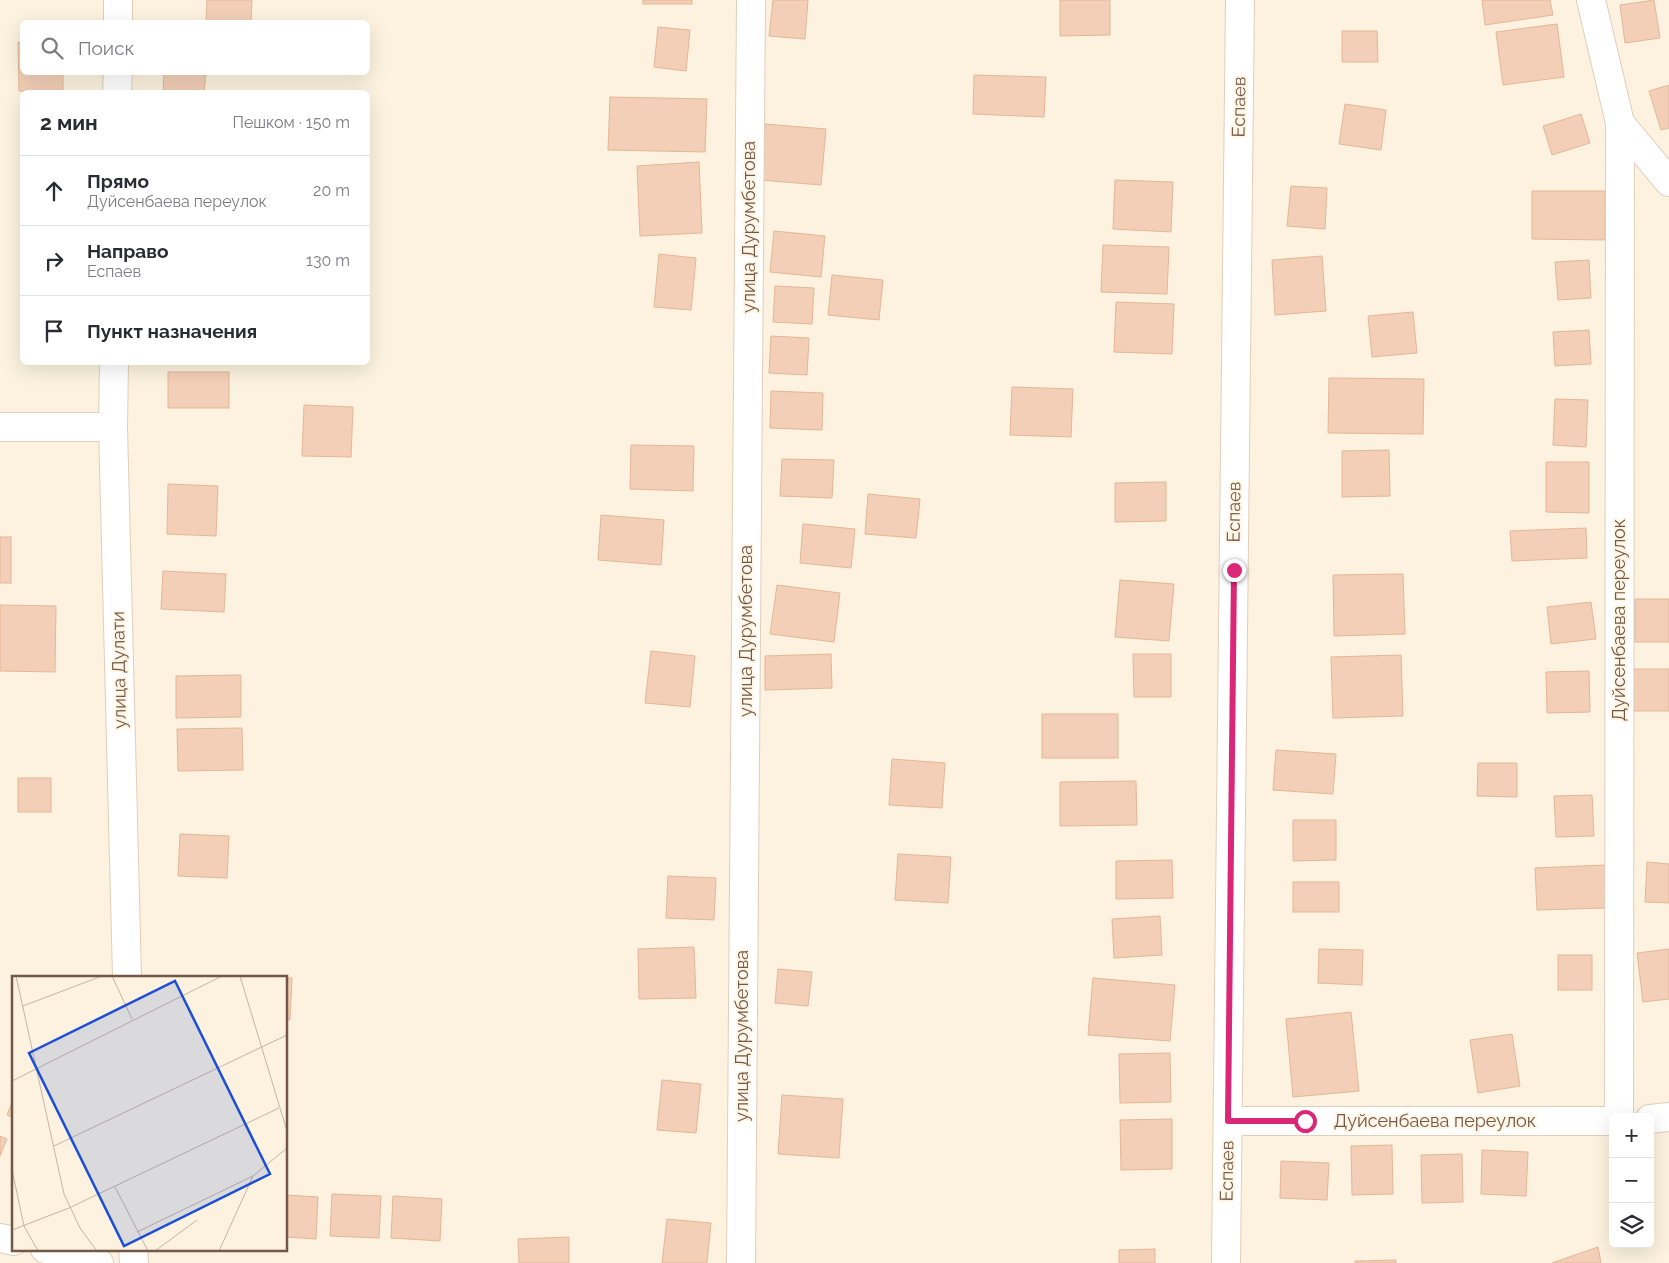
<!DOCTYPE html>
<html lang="ru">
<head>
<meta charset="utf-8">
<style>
	body { margin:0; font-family:Raleway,sans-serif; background:#f7f7f7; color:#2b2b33 }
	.controls { position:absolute; right:15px; bottom:15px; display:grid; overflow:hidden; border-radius:8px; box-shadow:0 5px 20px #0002 }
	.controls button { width:45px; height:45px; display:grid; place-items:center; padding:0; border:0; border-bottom:1px solid #e1e1e2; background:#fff; color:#2b2b33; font:25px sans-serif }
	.stop { position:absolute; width:15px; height:15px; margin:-11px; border:4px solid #db2777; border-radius:50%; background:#fff }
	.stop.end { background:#db2777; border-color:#fff; box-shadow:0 1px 5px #0008 }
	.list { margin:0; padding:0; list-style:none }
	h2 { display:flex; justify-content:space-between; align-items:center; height:65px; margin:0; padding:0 20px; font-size:21px }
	h2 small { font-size:16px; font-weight:400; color:#7c7c81 }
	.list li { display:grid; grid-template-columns:32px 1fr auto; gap:15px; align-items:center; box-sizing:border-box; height:70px; padding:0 20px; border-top:1px solid #e1e1e2 }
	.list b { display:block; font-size:19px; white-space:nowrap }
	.list p { margin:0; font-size:16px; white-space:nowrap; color:#7c7c81 }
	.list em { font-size:16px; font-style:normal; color:#7c7c81 }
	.icon { flex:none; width:28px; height:28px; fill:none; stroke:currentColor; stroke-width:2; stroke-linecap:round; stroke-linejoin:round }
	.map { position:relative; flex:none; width:1669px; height:1263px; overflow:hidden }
	.search { position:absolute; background:#fff; box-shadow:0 5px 20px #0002; left:20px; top:20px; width:350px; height:55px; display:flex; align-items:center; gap:12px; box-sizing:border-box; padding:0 18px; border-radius:8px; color:#7c7c81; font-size:19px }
	.panel { position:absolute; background:#fff; box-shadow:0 5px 20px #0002; left:20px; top:90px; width:350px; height:275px; border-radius:8px }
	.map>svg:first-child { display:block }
	.building { fill:#f2cfb6; stroke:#e5b696 }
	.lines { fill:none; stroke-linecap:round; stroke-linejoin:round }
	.minor-casing { stroke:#e0cebb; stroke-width:30 }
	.tertiary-casing { stroke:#e0cebb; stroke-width:30 }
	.minor { stroke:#fff; stroke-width:28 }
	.tertiary { stroke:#fff; stroke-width:28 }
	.route { stroke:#db2777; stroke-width:6 }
	.labels { text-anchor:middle; stroke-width:4; stroke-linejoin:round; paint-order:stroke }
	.street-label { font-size:18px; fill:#735747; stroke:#fff5e5 }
	.inset-road { fill:none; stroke:#c5b4a2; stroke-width:1 }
	.view { fill:#1d4ed8; fill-opacity:0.15; stroke:#1d4ed8; stroke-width:2.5 }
	.inset-edge { fill:none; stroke:#735747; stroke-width:2.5 }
</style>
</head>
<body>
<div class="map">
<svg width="1669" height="1263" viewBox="0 0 1669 1263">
	<rect width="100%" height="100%" fill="#fcf2df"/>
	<g class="building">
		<path d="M207,0H252L251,22H206Z"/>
		<rect x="643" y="0" width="49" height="4"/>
		<path d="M773,0H808L805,39L769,36Z"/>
		<path d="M1060,0H1110V35L1060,36Z"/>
		<path d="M1482,0H1550L1553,15L1485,25Z"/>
		<path d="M1654,0L1660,38L1625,43L1620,5Z"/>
		<path d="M1557,24L1564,77L1503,85L1496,32Z"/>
		<path d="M658,27L690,30L686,71L654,67Z"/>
		<path d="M1342,31H1377L1378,62H1342Z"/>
		<path d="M18,42H22V72H63V91H19Z"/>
		<path d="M164,72H206L204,92H163Z"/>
		<path d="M974,75L1046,77L1044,117L973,114Z"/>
		<path d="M1669,85V128L1661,130L1649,91Z"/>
		<path d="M610,97L707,99L705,152L608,150Z"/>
		<path d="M1345,104L1386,110L1381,150L1339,144Z"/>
		<path d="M1581,114L1590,143L1552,155L1543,126Z"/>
		<path d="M765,124L826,129L821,185L760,180Z"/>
		<path d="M699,162L702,233L640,236L637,166Z"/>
		<path d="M1115,180L1173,182L1171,232L1113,229Z"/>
		<path d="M1291,186L1327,188L1325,229L1287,226Z"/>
		<path d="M1532,191H1605V240L1532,239Z"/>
		<path d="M774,231L825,236L821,277L770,272Z"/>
		<path d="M1103,245L1169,247L1167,294L1101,292Z"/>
		<path d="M659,254L696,258L691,310L654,307Z"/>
		<path d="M1322,256L1326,311L1275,315L1272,260Z"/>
		<path d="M1589,260L1591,298L1558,300L1555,262Z"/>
		<path d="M832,275L883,280L879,320L828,315Z"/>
		<path d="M775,286L814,288L812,324L773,322Z"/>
		<path d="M1116,302L1174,304L1172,354L1114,352Z"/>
		<path d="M1413,312L1417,353L1372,357L1368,316Z"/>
		<path d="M1589,330L1591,364L1555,366L1553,332Z"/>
		<path d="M771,336L809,338L807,375L769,373Z"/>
		<rect x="168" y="372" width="61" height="36"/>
		<path d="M1329,378L1424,379L1423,434L1328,433Z"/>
		<path d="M1012,387L1073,389L1071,437L1010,435Z"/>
		<path d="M771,391L823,393L822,430L770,428Z"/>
		<path d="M1555,399L1588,400L1586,447L1553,445Z"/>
		<path d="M304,405L353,407L351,457L302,456Z"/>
		<path d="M631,445L694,446L693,491L630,489Z"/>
		<path d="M1389,450L1390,496L1342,497V451Z"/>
		<path d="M782,459L834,460L832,498L780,496Z"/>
		<path d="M1546,462H1589V513L1546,512Z"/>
		<path d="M1166,482V521L1115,522V483Z"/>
		<path d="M168,484L218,486L216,536L167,534Z"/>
		<path d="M868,494L920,499L916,538L865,534Z"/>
		<path d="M601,515L664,520L661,565L598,560Z"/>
		<path d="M803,524L855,529L851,568L800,563Z"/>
		<path d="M1586,528L1587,558L1512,561L1510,531Z"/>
		<rect x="0" y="537" width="11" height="46"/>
		<path d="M163,571L226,574L224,612L161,609Z"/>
		<path d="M1403,574L1405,634L1334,636L1333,575Z"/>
		<path d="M1120,580L1174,584L1169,641L1115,637Z"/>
		<path d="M777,585L840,593L834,642L770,634Z"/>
		<rect x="1635" y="599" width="34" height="43"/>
		<path d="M1591,602L1596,639L1551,644L1547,607Z"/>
		<path d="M0,605L56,606L55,672L0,671Z"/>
		<path d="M651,651L695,656L690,707L645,703Z"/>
		<path d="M831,654L832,688L765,690V656Z"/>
		<path d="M1133,654H1171V697H1134Z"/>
		<path d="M1401,655L1403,716L1333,718L1331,657Z"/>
		<path d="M1633,669H1669V711H1632Z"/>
		<path d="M1589,671L1590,712L1547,713L1546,672Z"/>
		<path d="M241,675V717L176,718V676Z"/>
		<rect x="1042" y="714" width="76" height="44"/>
		<path d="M242,728L243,770L178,771L177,729Z"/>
		<path d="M1276,750L1336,754L1333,794L1273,790Z"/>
		<path d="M892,759L945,763L942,808L889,805Z"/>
		<path d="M1478,763H1517V797L1477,796Z"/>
		<rect x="18" y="778" width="33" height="34"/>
		<path d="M1136,781L1137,825L1060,826V782Z"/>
		<path d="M1592,795L1594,836L1556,837L1554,796Z"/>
		<path d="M1293,820H1336V860L1293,861Z"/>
		<path d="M180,834L229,836L227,878L178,876Z"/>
		<path d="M898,854L951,857L948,903L895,900Z"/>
		<path d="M1172,860L1173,898L1116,899V861Z"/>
		<path d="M1647,862L1669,864V903L1645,902Z"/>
		<path d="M1605,865L1606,908L1537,910L1535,868Z"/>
		<path d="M668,876L716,878L714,920L666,918Z"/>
		<rect x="1293" y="882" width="46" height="30"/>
		<path d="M1160,916L1162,955L1114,958L1112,919Z"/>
		<path d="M694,947L696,998L639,999L638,949Z"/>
		<path d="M1319,949L1363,950L1362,985L1318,983Z"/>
		<path d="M1669,949V999L1643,1002L1637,953Z"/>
		<rect x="1558" y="955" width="34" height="35"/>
		<path d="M778,969L812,972L808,1006L775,1003Z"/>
		<path d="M286,978H292L290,1020H286Z"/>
		<path d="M1093,978L1175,985L1170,1041L1088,1035Z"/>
		<path d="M1351,1012L1359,1091L1293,1097L1286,1019Z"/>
		<path d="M1512,1034L1520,1086L1478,1093L1470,1040Z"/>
		<path d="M1170,1053L1171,1102L1120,1103L1119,1054Z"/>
		<path d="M662,1080L701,1084L696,1133L657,1130Z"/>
		<path d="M782,1095L843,1099L839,1158L778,1154Z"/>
		<path d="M14,1098V1118L7,1115Z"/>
		<path d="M1172,1119V1169L1121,1170L1120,1120Z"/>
		<path d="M0,1136L7,1139L0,1156Z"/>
		<path d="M1392,1145L1393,1194L1352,1195L1351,1146Z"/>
		<path d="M1482,1150L1528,1152L1526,1196L1481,1194Z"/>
		<path d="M1462,1154L1463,1202L1422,1203L1421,1155Z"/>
		<path d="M1281,1161L1329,1163L1327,1200L1280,1198Z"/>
		<path d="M332,1194L381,1196L379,1238L330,1236Z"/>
		<path d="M286,1195L318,1197L316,1239L286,1237Z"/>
		<path d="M393,1196L442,1199L440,1241L391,1238Z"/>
		<path d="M667,1219L711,1223L707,1263H662Z"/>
		<path d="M569,1237V1263H519L518,1239Z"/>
		<path d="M1598,1247L1601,1263H1552Z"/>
		<path d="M1155,1249V1263H1119V1250Z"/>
		<path d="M1396,1260V1263H1355V1261Z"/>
	</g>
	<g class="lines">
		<defs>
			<g id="minor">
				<path d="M1591,0L1620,123L1669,182"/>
				<path d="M118,22V0"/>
				<path d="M117,92L118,72"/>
				<path d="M114,362L113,427L127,977"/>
				<path d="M0,427H113"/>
				<path d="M1619,1117L1620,123"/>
				<path d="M1650,1119L1669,1117"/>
				<path d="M1228,1121H1613"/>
				<path d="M0,1238L14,1241"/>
				<path d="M45,1249L99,1263"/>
				<path d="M133,1249L134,1263"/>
				<path d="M741,1263L751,0"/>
			</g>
			<path id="tertiary" d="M1226,1263L1240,0"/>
		</defs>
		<use href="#minor" class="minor-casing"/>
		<use href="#tertiary" class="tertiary-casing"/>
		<use href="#minor" class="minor"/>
		<use href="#tertiary" class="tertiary"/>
	</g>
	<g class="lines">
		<path class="route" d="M1234,570L1228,1121H1305"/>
	</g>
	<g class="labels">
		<g class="street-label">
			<text transform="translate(1239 107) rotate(-89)" y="6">Еспаев</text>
			<text transform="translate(749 227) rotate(-90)" y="6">улица Дурумбетова</text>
			<text transform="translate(1234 512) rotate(-89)" y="6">Еспаев</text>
			<text transform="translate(1619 620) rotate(-90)" y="6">Дуйсенбаева переулок</text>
			<text transform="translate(746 631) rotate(-90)" y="6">улица Дурумбетова</text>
			<text transform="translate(119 670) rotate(-91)" y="6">улица Дулати</text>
			<text transform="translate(742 1036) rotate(-90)" y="6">улица Дурумбетова</text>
			<text x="1435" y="1127">Дуйсенбаева переулок</text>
			<text transform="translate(1227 1171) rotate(-89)" y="6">Еспаев</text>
		</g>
	</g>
	<g transform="translate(12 976)">
		<rect width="275" height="275" fill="#fcf2df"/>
		<path class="inset-road" d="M4,0L52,218L68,252L85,275M100,0L120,43M228,0L275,155M11,30L90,0M0,105L210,0M42,170L275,59M0,194L12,250L26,275M103,211L136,275M0,254L57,232L267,132M125,256L241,200M143,275L185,244M207,275L241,200L275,172"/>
		<path class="view" d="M163,5L258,198L112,270L17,77Z"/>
		<rect width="275" height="275" class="inset-edge"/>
	</g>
</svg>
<div class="controls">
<button>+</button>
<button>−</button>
<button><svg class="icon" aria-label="layers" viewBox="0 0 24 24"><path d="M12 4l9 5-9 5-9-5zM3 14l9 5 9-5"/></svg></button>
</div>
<div class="stop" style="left:1305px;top:1121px"></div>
<div class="stop end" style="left:1234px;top:570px"></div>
<div class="search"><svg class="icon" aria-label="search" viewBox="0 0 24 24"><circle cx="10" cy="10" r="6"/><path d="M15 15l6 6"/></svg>Поиск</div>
<section class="panel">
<h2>2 мин<small>Пешком · 150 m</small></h2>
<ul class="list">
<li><svg class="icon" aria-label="ahead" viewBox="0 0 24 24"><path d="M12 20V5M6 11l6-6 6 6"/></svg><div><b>Прямо</b><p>Дуйсенбаева переулок</p></div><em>20 m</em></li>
<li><svg class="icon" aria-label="right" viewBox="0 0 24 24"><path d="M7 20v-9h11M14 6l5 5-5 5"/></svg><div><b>Направо</b><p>Еспаев</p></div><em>130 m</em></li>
<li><svg class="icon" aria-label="arrive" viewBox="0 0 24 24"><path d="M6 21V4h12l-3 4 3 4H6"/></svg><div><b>Пункт назначения</b></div></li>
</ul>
</section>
</div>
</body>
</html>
